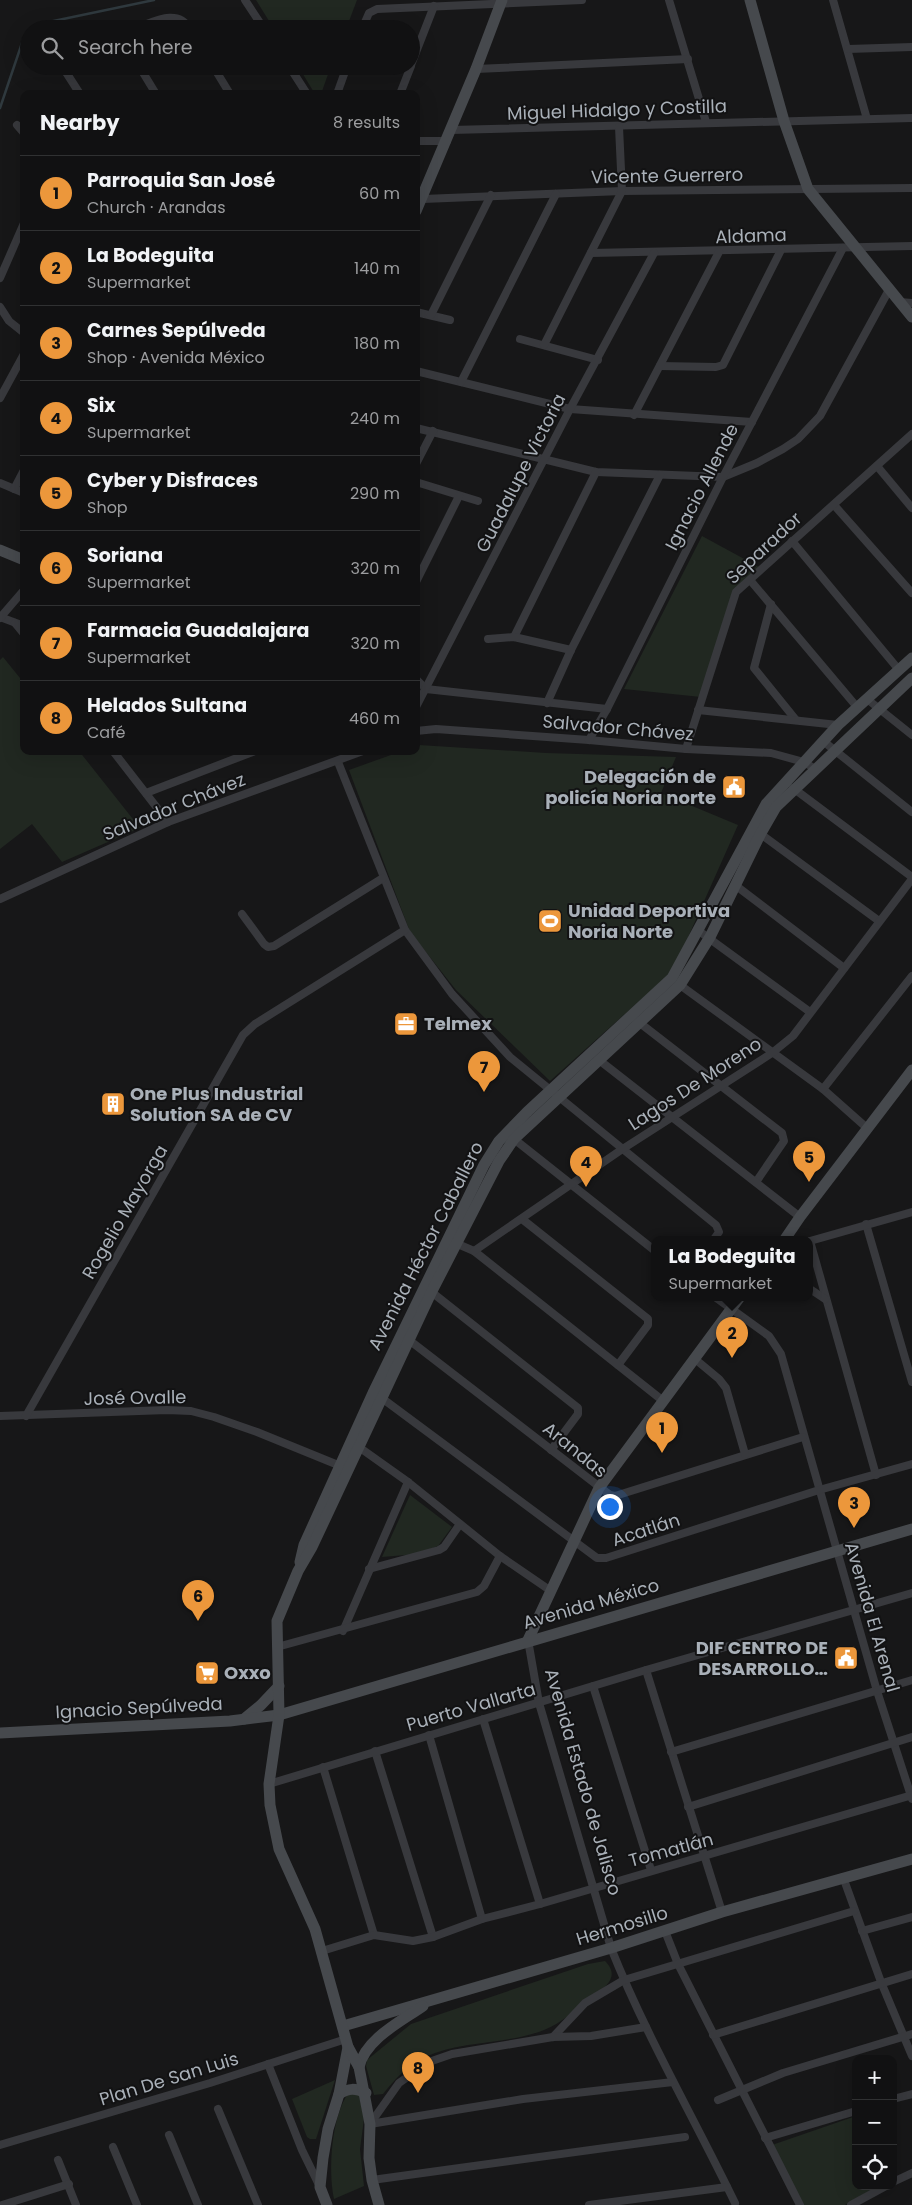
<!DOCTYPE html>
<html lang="en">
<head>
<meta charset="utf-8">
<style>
	body { margin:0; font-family:Poppins,sans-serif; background:#1a1a1b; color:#f1f3f6 }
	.controls { position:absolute; right:15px; bottom:15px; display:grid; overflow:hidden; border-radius:10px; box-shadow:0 5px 20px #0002 }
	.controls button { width:45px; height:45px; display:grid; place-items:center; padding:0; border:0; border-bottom:1px solid #303132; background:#111112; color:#f1f3f6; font:25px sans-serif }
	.you { position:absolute; left:609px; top:1506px; width:18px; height:18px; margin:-12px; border:4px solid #fff; border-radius:50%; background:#1a73e8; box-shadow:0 0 0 8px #1a73e833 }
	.badge { display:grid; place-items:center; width:32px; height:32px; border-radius:50%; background:#ec973b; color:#111; font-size:16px; font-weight:700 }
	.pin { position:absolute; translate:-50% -41px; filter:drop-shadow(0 1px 2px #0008) }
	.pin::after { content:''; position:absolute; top:26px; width:18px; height:15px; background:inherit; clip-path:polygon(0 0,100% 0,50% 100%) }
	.popup { position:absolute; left:651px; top:1236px; width:162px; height:65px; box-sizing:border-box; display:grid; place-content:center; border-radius:10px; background:#111112; filter:drop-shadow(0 1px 4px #0005); font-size:16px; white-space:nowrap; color:#9c9d9f }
	.popup b { font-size:19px; color:#f1f3f6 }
	.popup::after { content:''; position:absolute; left:50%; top:100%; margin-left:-10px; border:10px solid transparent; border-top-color:#111112 }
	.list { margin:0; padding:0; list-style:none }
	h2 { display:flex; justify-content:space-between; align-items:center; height:65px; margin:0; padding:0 20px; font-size:21px }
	h2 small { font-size:16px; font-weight:400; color:#9c9d9f }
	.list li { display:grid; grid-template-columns:32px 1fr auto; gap:15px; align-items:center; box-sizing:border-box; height:75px; padding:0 20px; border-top:1px solid #303132 }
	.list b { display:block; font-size:19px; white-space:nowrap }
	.list p { margin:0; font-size:16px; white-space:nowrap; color:#9c9d9f }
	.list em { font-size:16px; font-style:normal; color:#9c9d9f }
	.icon { flex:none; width:28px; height:28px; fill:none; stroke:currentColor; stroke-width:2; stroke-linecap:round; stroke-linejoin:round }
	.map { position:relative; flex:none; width:912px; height:2205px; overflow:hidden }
	.search { position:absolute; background:#111112; box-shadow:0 5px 20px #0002; left:20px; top:20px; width:400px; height:55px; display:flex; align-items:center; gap:12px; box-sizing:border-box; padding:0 18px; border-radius:28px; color:#9c9d9f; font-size:19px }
	.panel { position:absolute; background:#111112; box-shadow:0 5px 20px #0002; left:20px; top:90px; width:400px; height:665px; border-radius:10px }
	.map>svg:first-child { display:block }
	.green { fill:#212821 }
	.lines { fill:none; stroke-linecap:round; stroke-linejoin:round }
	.stream { stroke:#2f393e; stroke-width:2.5 }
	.street { stroke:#38393d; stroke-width:8 }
	.secondary { stroke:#46494d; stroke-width:11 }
	.labels { text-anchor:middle; stroke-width:4; stroke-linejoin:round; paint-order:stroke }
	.street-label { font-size:18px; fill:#a9b0b8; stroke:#121213 }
	.poi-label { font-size:18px; font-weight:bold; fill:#a9b0b8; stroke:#121213; text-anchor:start }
</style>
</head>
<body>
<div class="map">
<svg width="912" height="2205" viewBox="0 0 912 2205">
	<rect width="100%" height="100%" fill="#171718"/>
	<g class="green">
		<path d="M256,0H357L346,29H274Z"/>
		<path d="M298,66H331L321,94H315Z"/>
		<path d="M702,536L759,567L734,590L701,697L624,689Z"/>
		<path d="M3,657L24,683V751H79L140,828L62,862L32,824L0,849V660Z"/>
		<path d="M419,745L546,753L676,757L661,793L738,825L673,971L550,1081L456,990L410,932L349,770L402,751H416V746Z"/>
		<path d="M410,1495L452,1527L438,1546L418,1554L382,1557Z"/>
		<path d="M605,1961C620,1976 607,1986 594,1996C578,2008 562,2023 544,2030C506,2045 462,2040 425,2057C407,2066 395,2079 383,2094L374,2095L366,2066L367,2060L411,2024L588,1964Z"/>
		<path d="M335,2080L316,2139H310L307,2137L292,2099Z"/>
		<path d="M349,2092L359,2095L364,2119L360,2149L364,2186L334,2199C328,2170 331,2117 349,2092Z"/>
		<path d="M856,2116V2186H878L845,2205H804L772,2145Z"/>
	</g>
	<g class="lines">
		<g class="stream">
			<path d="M37,29L44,23L154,0"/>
			<path d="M0,108L23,40L29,35"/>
		</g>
		<g class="street">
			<path d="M245,0L264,29"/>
			<path d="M669,0L706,122"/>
			<path d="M833,0L867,119"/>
			<path d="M133,29C152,23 177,7 190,29"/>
			<path d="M362,29L369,13L377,9L582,0"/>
			<path d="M848,49L912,47"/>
			<path d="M411,65L434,6"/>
			<path d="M62,66L80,94"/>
			<path d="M139,66L156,94"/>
			<path d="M213,66L230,94"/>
			<path d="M289,66L307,94"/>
			<path d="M476,69L688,59"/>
			<path d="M337,94L347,66"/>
			<path d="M400,94L411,66"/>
			<path d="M17,125L24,133"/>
			<path d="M451,130L912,118"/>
			<path d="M416,141H447"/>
			<path d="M423,199L622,191L912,188"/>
			<path d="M591,253L912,246"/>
			<path d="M0,278L24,223"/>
			<path d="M900,302L912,303"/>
			<path d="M0,307L9,321L24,333"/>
			<path d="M416,312L450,320"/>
			<path d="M431,315L491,195"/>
			<path d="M520,339L598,360"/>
			<path d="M544,345L622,191L619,127"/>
			<path d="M660,366L716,367L723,365L781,250"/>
			<path d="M416,371L570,409L752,422"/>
			<path d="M461,382L556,194"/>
			<path d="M0,398L24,354"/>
			<path d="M634,415L719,252"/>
			<path d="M416,428L596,472L723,477L757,463L783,449L798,439L820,416L890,288"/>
			<path d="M416,464L433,431"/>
			<path d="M877,466L912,508"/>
			<path d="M416,482L478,501"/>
			<path d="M0,483L24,493"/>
			<path d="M14,489L24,470"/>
			<path d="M834,505L912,593"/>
			<path d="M792,541L899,670"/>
			<path d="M750,580L857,707"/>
			<path d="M416,582L459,496"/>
			<path d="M771,604L754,668L796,720"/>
			<path d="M0,617L24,626"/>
			<path d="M0,618L24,590"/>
			<path d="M15,623L24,634"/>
			<path d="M514,637L596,472"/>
			<path d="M488,639L514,637L571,650"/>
			<path d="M416,679L426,689L607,709"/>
			<path d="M867,699L912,735"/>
			<path d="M547,703L571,650L660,475"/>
			<path d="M416,707L570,409L654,253"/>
			<path d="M698,710L838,725"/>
			<path d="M416,731L436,729L589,740L686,749L771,753L804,762L815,769"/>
			<path d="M589,740L607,709L723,477L843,248"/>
			<path d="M823,741L912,812"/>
			<path d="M686,749L736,592L912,434"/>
			<path d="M113,751L168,822"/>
			<path d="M338,762L405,930L452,994L510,1057L716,1225L719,1232L714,1239"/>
			<path d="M793,788L912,877"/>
			<path d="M146,793L255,751"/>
			<path d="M758,832L879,921"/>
			<path d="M735,885L844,968"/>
			<path d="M0,899L168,822L363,751"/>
			<path d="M242,914L264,944L268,947L274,946L383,878"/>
			<path d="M699,931L810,1012"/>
			<path d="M680,985L823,1089L867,1128"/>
			<path d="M636,1020L782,1133L784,1141L756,1182"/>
			<path d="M599,1060L800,1217"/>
			<path d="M823,1089L912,976"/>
			<path d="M514,1139L654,1250"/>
			<path d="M522,1219L648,1319V1325L618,1365"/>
			<path d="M866,1224L912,1382"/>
			<path d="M810,1241L876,1475"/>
			<path d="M810,1241L912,1212"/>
			<path d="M453,1242L474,1251L662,1400"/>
			<path d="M474,1251L621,1150L772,1053L793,1036L912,879"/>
			<path d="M810,1289L825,1299"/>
			<path d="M429,1290L578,1408V1414L551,1450"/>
			<path d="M715,1297L769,1336L781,1354L877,1691L912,1799"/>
			<path d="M409,1340L610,1495L615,1496L803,1437"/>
			<path d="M695,1359L719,1379L726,1388L745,1454"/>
			<path d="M379,1396L597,1558H606L819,1490L912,1464"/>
			<path d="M0,1416L167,1410L191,1411L214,1417L257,1432L343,1467"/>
			<path d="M26,1416L243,1035L255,1024L405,930"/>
			<path d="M356,1445L408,1482L500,1556L551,1591"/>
			<path d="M369,1569L439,1550L444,1547L460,1524"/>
			<path d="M343,1631L408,1482"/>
			<path d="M528,1640L539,1703L611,1948C646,2036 694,2118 735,2203"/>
			<path d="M277,1647L477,1592L484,1586L500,1556"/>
			<path d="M646,1670L722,1912"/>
			<path d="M593,1686L651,1870"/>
			<path d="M483,1719L540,1904"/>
			<path d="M429,1735L482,1919"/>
			<path d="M375,1751L433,1937"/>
			<path d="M671,1752L912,1680"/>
			<path d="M323,1767L374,1935"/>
			<path d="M269,1784L646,1670L912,1593"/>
			<path d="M688,1807L912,1737"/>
			<path d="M843,1877L881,1982L912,2056"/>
			<path d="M665,1931L678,1964L800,2205"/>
			<path d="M862,1931L912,1917"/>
			<path d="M322,1951L374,1935L413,1941L433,1937L482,1919L540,1904L912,1795"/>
			<path d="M713,2035L912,1974"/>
			<path d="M553,2037L585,2003L624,1980L854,1911"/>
			<path d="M268,2064L302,2150L320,2187"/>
			<path d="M893,2099L912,2094"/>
			<path d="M718,2100L783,2073L912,2034"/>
			<path d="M218,2109L258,2205"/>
			<path d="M370,2124L399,2083L429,2062L452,2054L553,2037L591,2036L646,2027"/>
			<path d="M370,2124L523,2099L673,2082"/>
			<path d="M169,2135L198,2205"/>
			<path d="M765,2138L856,2111"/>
			<path d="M0,2145L210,2083L346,2039"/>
			<path d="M113,2147L137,2205"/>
			<path d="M58,2160L76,2205"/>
			<path d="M372,2180L685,2137"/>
			<path d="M893,2182L912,2173"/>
			<path d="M2,2205L69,2184"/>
			<path d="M589,2205L727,2187"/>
			<path d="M851,2205L886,2186"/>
		</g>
		<g class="secondary">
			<path d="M750,0L784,121L808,189L912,317"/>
			<path d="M416,211L476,69L502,0"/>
			<path d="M0,550L24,560"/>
			<path d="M785,1239L800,1217L912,1070"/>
			<path d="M300,1562L304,1545L373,1393L484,1165L499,1141L527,1112L672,978L766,804L838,725L912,658"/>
			<path d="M528,1640L599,1488L740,1297"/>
			<path d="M244,1719L261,1705L279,1686"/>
			<path d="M0,1733L230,1721L279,1715L912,1529"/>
			<path d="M343,2026L611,1948L722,1912L912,1859"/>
			<path d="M359,2067C365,2039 402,2021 423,2006"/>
			<path d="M339,2094C349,2088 355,2088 366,2093"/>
			<path d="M327,2205L320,2187L323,2158L328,2129L339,2094L348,2047"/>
			<path d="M379,2205L372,2180L369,2158L370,2124L359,2067L348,2047L315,1929L279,1849L270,1805L269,1784L279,1715L277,1621L298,1571L312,1547L432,1291L499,1161L514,1139L680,985L710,937L761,833L776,807L912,678"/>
		</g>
	</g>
	<defs>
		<symbol id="civic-square" viewBox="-11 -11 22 22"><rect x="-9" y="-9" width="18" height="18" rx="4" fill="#ec973b" stroke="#121213"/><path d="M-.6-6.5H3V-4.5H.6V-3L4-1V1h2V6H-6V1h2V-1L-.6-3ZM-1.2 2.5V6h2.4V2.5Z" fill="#fff"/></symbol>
		<symbol id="stadium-square" viewBox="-11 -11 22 22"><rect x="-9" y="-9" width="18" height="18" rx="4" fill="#ec973b" stroke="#121213"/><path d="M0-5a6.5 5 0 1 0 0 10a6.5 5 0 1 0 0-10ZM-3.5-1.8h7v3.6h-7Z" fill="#fff"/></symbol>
		<symbol id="office-square" viewBox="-11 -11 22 22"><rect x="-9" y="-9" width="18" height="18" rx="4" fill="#ec973b" stroke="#121213"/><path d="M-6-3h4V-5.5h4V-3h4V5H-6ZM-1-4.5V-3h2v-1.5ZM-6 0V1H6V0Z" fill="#fff"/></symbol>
		<symbol id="building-square" viewBox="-11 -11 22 22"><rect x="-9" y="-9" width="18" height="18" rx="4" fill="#ec973b" stroke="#121213"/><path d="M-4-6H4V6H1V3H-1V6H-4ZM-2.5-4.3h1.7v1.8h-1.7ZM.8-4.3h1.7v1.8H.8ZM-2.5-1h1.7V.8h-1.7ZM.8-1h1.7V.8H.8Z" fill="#fff"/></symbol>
		<symbol id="supermarket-square" viewBox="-11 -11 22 22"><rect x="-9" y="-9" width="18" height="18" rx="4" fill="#ec973b" stroke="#121213"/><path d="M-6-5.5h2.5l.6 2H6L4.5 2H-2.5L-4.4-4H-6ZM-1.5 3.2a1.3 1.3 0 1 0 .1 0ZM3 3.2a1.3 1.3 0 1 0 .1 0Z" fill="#fff"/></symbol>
	</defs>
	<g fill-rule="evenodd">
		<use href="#civic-square" x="720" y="773" width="28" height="28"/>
		<use href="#stadium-square" x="536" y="907" width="28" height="28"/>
		<use href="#office-square" x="392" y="1010" width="28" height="28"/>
		<use href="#building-square" x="99" y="1090" width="28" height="28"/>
		<use href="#civic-square" x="832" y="1644" width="28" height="28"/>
		<use href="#supermarket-square" x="193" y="1659" width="28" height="28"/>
	</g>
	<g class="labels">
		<g class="street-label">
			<text transform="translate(617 110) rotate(-2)" y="6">Miguel Hidalgo y Costilla</text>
			<text transform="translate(667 176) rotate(-1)" y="6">Vicente Guerrero</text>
			<text transform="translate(751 236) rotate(-2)" y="6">Aldama</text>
			<text transform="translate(521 473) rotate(-63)" y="6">Guadalupe Victoria</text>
			<text transform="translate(702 487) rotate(-63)" y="6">Ignacio Allende</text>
			<text transform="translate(764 548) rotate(-43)" y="6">Separador</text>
			<text transform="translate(618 728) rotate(5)" y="6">Salvador Chávez</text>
			<text transform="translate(174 807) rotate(-22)" y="6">Salvador Chávez</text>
			<text transform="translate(695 1084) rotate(-33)" y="6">Lagos De Moreno</text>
			<text transform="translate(125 1212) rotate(-60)" y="6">Rogelio Mayorga</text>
			<text transform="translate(426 1246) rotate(-63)" y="6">Avenida Héctor Caballero</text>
			<text transform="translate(135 1398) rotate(-1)" y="6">José Ovalle</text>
			<text transform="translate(575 1450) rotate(39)" y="6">Arandas</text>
			<text transform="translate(646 1530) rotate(-18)" y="6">Acatlán</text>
			<text transform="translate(591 1604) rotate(-16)" y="6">Avenida México</text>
			<text transform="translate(872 1617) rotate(74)" y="6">Avenida El Arenal</text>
			<text transform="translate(471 1707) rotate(-16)" y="6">Puerto Vallarta</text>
			<text transform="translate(139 1708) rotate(-3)" y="6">Ignacio Sepúlveda</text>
			<text transform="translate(583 1782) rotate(74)" y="6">Avenida Estado de Jalisco</text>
			<text transform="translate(671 1850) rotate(-15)" y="6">Tomatlán</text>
			<text transform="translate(622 1926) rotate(-17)" y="6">Hermosillo</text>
			<text transform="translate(169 2079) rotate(-17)" y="6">Plan De San Luis</text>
		</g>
		<g class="poi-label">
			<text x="716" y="783" text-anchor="end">Delegación de<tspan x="716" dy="21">policía Noria norte</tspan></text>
			<text x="568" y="917">Unidad Deportiva<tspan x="568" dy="21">Noria Norte</tspan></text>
			<text x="424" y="1030">Telmex</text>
			<text x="130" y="1100">One Plus Industrial<tspan x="130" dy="21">Solution SA de CV</tspan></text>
			<text x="828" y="1654" text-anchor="end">DIF CENTRO DE<tspan x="828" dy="21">DESARROLLO…</tspan></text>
			<text x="224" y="1679">Oxxo</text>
		</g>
	</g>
</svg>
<div class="controls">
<button>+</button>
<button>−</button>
<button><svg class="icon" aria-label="locate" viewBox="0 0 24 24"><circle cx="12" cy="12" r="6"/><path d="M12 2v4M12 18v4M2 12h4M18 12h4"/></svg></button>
</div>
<div class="you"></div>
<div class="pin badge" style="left:662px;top:1453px">1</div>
<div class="pin badge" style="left:732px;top:1358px">2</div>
<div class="popup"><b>La Bodeguita</b>Supermarket</div>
<div class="pin badge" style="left:854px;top:1528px">3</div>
<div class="pin badge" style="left:586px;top:1187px">4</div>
<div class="pin badge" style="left:809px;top:1182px">5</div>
<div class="pin badge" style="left:198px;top:1621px">6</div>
<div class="pin badge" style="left:484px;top:1092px">7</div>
<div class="pin badge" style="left:418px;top:2093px">8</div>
<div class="search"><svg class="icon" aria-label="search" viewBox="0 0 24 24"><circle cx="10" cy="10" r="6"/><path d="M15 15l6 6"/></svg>Search here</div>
<section class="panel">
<h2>Nearby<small>8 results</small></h2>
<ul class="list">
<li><span class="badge">1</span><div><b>Parroquia San José</b><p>Church · Arandas</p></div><em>60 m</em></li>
<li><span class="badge">2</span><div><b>La Bodeguita</b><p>Supermarket</p></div><em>140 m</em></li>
<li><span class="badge">3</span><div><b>Carnes Sepúlveda</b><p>Shop · Avenida México</p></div><em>180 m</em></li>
<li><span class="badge">4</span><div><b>Six</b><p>Supermarket</p></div><em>240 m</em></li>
<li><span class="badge">5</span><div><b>Cyber y Disfraces</b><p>Shop</p></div><em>290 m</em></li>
<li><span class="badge">6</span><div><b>Soriana</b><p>Supermarket</p></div><em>320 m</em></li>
<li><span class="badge">7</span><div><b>Farmacia Guadalajara</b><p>Supermarket</p></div><em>320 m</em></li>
<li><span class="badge">8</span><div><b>Helados Sultana</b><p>Café</p></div><em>460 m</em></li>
</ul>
</section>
</div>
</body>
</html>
